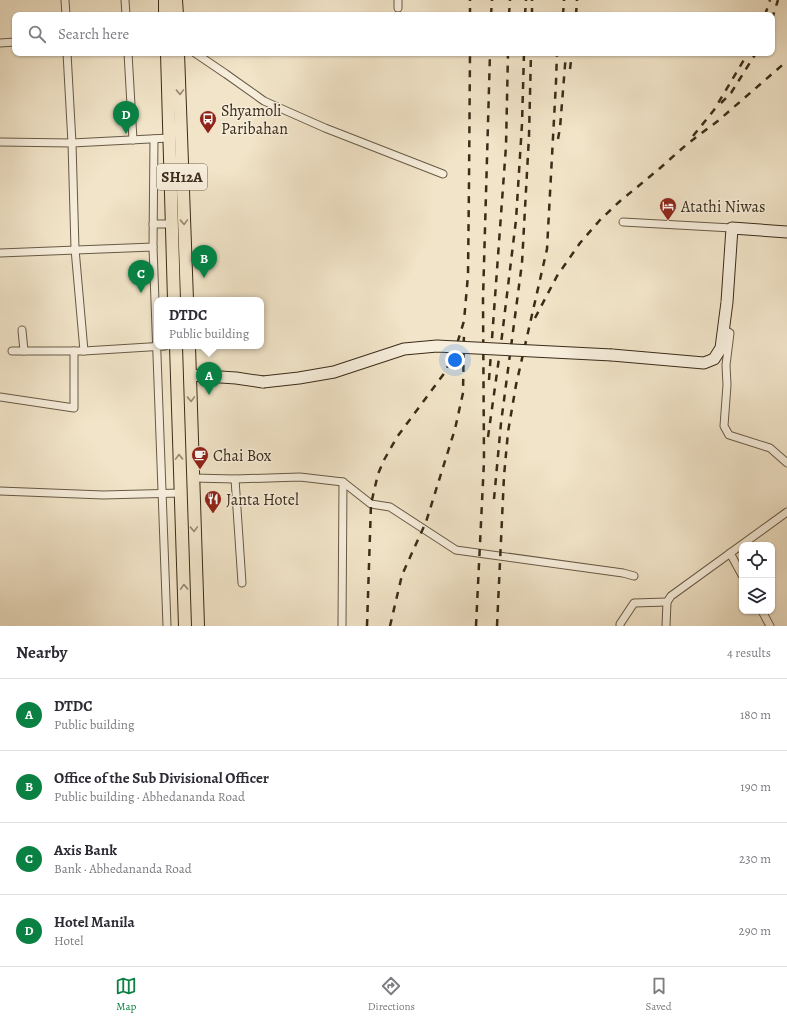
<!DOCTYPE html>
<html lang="en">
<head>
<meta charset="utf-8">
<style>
	body { margin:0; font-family:Alegreya,serif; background:#f7f7f7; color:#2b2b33 }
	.controls { position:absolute; right:12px; bottom:12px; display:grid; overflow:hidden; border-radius:8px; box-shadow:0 1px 3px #0004 }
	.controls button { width:36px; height:36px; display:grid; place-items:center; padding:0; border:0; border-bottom:1px solid #e1e1e2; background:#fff; color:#2b2b33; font:20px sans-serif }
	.you { position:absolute; left:455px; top:360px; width:14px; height:14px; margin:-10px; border:3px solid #fff; border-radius:50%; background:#1a73e8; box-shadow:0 0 0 6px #1a73e833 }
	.badge { display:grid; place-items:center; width:26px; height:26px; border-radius:50%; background:#0b8043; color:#fff; font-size:13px; font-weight:700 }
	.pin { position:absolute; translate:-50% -33px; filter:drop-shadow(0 1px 2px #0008) }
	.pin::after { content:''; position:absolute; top:21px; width:14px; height:12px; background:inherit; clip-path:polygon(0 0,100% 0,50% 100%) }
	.popup { position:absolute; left:154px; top:297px; width:110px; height:52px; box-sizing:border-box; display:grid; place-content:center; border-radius:8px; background:#fff; filter:drop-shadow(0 1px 3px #0005); font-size:13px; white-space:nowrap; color:#7c7c81 }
	.popup b { font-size:15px; color:#2b2b33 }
	.popup::after { content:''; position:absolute; left:50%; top:100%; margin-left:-8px; border:8px solid transparent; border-top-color:#fff }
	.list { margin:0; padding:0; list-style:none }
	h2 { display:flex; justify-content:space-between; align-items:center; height:52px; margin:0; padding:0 16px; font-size:17px }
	h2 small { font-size:13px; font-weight:400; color:#7c7c81 }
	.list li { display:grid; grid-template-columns:26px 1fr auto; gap:12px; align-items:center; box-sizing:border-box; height:72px; padding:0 16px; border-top:1px solid #e1e1e2 }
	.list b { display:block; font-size:15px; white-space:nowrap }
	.list p { margin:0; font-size:13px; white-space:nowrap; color:#7c7c81 }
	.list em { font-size:13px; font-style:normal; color:#7c7c81 }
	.icon { flex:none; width:22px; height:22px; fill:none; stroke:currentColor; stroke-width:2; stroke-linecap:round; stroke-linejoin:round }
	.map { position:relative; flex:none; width:787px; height:626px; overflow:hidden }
	.search { position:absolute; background:#fff; box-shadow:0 1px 3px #0004; left:12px; right:12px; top:12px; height:44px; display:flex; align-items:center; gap:10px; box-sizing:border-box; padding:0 14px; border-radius:8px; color:#7c7c81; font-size:15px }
	.sheet { height:340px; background:#fff }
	nav { display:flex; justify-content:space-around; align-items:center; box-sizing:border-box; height:56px; border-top:1px solid #e1e1e2; background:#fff; font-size:11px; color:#7c7c81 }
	nav a { display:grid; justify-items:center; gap:2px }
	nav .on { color:#0b8043 }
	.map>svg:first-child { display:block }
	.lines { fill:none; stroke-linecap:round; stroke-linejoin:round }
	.street-casing { stroke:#685a45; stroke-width:9 }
	.secondary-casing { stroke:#3b2c19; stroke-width:13 }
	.primary-casing { stroke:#3b2c19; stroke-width:14 }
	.street { stroke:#f6eddb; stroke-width:7 }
	.secondary { stroke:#f6eddb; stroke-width:11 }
	.primary { stroke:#f1e4c8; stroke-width:12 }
	.rail { stroke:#3b2c19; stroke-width:2.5; stroke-dasharray:7 7; stroke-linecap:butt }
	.secondary-bridge-casing { stroke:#3b2c19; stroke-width:13; stroke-linecap:butt }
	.secondary-bridge { stroke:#f6eddb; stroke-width:11 }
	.oneway { stroke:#968870 }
	.labels { text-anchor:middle; stroke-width:3; stroke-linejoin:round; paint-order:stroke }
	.shield { fill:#f6eddb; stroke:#736653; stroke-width:1 }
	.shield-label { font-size:15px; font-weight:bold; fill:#3b2c19 }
	.poi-label { font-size:16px; fill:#3b2c19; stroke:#f6eddb; text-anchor:start }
</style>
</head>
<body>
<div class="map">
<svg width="787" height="626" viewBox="0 0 787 626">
	<rect width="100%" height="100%" fill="#f1e4c8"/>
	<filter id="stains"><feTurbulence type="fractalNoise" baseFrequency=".005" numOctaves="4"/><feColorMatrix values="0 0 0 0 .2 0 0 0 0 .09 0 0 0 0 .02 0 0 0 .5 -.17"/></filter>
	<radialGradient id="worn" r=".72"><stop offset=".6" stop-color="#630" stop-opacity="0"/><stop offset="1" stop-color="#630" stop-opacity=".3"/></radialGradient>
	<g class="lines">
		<defs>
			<g id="street">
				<path d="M65,0L66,15"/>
				<path d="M125,0L126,15"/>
				<path d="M398,8V0"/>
				<path d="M0,43L15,42"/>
				<path d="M67,53L72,143L75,249L84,351"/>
				<path d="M128,53L133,140"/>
				<path d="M195,53L226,74L264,101L325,128L443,174"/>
				<path d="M154,139L153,247L167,626"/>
				<path d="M0,142L72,143L169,138"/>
				<path d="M623,222L732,228"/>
				<path d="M153,224H172"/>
				<path d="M0,253L153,247"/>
				<path d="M723,329L730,333L726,365L727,385L724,426L729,435L770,448L787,463"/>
				<path d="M22,330L24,351"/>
				<path d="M12,351H84L165,346"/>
				<path d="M0,397L74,408V351"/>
				<path d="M193,478L235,479L300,477L343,482L371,504L390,507L456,550L623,573L634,576"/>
				<path d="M235,479L242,583"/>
				<path d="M0,491L103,495L181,493"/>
				<path d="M730,553L742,575"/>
				<path d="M762,611L770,626"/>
				<path d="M342,626L343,482"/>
				<path d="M620,626V624L634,603L667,602"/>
				<path d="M666,626L667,602L671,596L787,512"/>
			</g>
			<g id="secondary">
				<path d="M612,355L704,363L714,359L721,348L727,302L732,228L787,232"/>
				<path d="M190,375L236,378L263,382"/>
			</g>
			<g id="primary">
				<path d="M165,0V15"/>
				<path d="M176,0L177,15"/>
				<path d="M167,53L174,300"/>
				<path d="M178,53L187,300"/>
				<path d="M176,346L185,626"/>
				<path d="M189,346L198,626"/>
			</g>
		</defs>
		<use href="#street" class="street-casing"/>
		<use href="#secondary" class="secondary-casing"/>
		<use href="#primary" class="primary-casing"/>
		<use href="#street" class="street"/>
		<use href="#secondary" class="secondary"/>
		<use href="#primary" class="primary"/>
		<g class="rail">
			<path d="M470,15V0"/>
			<path d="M491,15L492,0"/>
			<path d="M509,15L510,0"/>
			<path d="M525,15L526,0"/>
			<path d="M532,15V0"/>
			<path d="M563,15L564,0"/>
			<path d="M576,15L577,0"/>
			<path d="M765,15L770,0"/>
			<path d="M772,19L778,0"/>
			<path d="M570,69L572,53"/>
			<path d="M721,103L731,93L756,53"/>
			<path d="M693,136L714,110L748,53"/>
			<path d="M558,139L560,128L566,53"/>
			<path d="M535,318L557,276L580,243L600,220L619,202L659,169L686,145L719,120L787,61"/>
			<path d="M489,380L506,146L508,53"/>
			<path d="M488,437L501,344L516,220L522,124L524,53"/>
			<path d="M494,499L501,423L522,263L529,136L531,53"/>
			<path d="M367,626L371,504L378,474L384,460L397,437L443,375L453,357L464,321L468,275L469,183L470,53"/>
			<path d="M390,626L402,575L426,522L455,429L463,393L464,331"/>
			<path d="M476,626L484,461L483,299L490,53"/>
			<path d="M497,626L504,476L508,432L516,385L547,249L556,82L557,53"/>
		</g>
		<defs>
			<path id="secondary-bridge" d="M263,382L299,378L334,372L404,349L437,346L612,355"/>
		</defs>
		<use href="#secondary-bridge" class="secondary-bridge-casing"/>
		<use href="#secondary-bridge" class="secondary-bridge"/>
	</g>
	<defs><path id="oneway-chevron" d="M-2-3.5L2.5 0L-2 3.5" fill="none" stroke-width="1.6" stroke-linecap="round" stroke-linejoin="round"/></defs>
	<g class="oneway">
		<use href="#oneway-chevron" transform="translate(180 92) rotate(88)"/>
		<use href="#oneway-chevron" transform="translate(184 222) rotate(88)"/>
		<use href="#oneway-chevron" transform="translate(191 399) rotate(88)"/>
		<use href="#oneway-chevron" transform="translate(179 457) rotate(-92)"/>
		<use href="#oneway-chevron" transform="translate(194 529) rotate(88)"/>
		<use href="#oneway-chevron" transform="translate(184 587) rotate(-92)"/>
	</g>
	<defs>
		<symbol id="bus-pin" viewBox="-11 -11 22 30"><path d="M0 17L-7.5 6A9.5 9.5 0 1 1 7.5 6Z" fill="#8f2418" stroke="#f6eddb"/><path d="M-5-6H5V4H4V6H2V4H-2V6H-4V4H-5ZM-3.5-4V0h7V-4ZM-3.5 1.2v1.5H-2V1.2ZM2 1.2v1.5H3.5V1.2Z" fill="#fff"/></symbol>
		<symbol id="hotel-pin" viewBox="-11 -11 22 30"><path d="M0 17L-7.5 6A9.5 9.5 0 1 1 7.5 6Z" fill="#8f2418" stroke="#f6eddb"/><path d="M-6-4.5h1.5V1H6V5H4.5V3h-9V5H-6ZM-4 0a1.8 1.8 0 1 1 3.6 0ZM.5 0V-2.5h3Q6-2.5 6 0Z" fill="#fff"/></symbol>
		<symbol id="cafe-pin" viewBox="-11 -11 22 30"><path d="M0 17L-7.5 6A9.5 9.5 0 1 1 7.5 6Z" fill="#8f2418" stroke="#f6eddb"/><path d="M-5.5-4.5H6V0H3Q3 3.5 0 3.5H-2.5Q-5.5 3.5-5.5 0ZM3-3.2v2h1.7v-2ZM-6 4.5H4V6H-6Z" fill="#fff"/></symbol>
		<symbol id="restaurant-pin" viewBox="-11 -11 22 30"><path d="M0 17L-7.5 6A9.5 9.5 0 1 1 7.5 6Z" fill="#8f2418" stroke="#f6eddb"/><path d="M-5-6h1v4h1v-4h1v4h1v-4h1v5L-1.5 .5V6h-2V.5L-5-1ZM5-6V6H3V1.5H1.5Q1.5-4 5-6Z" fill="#fff"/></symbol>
	</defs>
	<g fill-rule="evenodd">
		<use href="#bus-pin" x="198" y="109" width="20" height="27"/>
		<use href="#hotel-pin" x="658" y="196" width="20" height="27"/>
		<use href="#cafe-pin" x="190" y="445" width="20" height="27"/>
		<use href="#restaurant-pin" x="203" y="489" width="20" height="27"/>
	</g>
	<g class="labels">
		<rect class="shield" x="157" y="164" width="50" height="26" rx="3"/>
		<g class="shield-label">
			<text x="182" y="182">SH12A</text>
		</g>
		<g class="poi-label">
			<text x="221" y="116">Shyamoli<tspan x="221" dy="18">Paribahan</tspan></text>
			<text x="681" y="212">Atathi Niwas</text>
			<text x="213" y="461">Chai Box</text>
			<text x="226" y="505">Janta Hotel</text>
		</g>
	</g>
	<rect width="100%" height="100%" filter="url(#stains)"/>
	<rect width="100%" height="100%" fill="url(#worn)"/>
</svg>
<div class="controls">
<button><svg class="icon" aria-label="locate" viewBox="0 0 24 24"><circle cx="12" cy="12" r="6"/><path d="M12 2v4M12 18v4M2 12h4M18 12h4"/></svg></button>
<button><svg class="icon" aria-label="layers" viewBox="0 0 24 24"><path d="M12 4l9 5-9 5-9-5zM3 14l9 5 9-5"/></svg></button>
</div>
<div class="you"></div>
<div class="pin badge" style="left:209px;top:395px">A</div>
<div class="popup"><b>DTDC</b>Public building</div>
<div class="pin badge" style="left:204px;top:278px">B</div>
<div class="pin badge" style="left:141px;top:293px">C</div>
<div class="pin badge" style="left:126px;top:134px">D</div>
<div class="search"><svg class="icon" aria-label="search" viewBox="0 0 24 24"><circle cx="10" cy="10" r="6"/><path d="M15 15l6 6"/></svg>Search here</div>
</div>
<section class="sheet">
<h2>Nearby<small>4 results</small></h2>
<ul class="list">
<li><span class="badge">A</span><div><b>DTDC</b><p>Public building</p></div><em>180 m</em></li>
<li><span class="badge">B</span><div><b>Office of the Sub Divisional Officer</b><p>Public building · Abhedananda Road</p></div><em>190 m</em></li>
<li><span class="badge">C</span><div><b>Axis Bank</b><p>Bank · Abhedananda Road</p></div><em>230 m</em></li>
<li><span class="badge">D</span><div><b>Hotel Manila</b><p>Hotel</p></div><em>290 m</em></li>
</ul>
</section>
<nav>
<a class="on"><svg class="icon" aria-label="map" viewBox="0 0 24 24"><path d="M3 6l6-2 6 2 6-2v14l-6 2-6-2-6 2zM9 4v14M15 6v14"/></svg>Map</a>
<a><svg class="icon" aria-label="directions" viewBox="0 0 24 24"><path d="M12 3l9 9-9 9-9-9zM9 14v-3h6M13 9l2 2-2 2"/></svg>Directions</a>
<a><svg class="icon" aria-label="saved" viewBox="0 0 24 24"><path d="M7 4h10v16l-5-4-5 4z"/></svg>Saved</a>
</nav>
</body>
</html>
